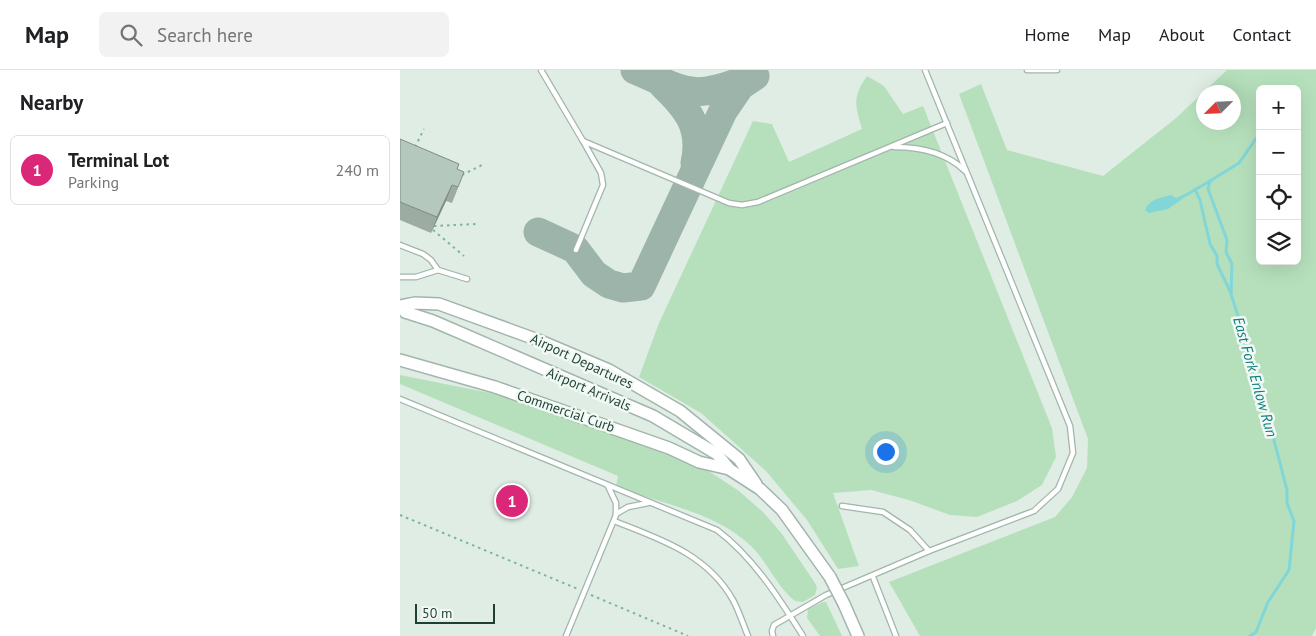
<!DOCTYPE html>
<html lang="en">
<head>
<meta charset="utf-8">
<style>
	body { margin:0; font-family:"PT Sans",sans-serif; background:#f2f2f2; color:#202124 }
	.controls { position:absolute; right:15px; top:15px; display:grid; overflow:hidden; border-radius:8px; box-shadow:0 5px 20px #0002 }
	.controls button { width:45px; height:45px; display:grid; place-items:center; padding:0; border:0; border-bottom:1px solid #e0e0e0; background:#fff; color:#202124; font:25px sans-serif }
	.compass { position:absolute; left:796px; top:15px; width:45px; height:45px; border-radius:50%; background:#fff; box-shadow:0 5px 20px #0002; rotate:246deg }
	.scale { position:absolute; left:15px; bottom:12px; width:80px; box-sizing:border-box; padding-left:5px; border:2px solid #1f3f32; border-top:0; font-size:14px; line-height:18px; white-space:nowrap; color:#1f3f32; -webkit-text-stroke:4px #f1f9f4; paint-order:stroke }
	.you { position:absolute; left:485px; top:381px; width:18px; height:18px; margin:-12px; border:4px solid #fff; border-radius:50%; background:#1a73e8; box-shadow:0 0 0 8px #1a73e833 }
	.badge { display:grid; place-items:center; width:32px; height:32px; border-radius:50%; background:#db2777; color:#fff; font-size:16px; font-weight:700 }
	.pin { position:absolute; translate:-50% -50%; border:2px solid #fff; box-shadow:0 1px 5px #0006 }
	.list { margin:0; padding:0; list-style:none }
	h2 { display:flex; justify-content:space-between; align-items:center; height:65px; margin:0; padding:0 20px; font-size:21px }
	h2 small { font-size:16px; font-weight:400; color:#757577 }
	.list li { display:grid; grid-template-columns:32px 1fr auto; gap:15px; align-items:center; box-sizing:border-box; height:70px; margin:0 10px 10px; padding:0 10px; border:1px solid #e0e0e0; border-radius:8px }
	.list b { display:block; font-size:19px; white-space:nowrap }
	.list p { margin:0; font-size:16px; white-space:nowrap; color:#757577 }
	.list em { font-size:16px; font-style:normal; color:#757577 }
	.icon { flex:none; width:28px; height:28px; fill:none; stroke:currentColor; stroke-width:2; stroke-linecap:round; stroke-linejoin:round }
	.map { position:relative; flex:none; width:916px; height:566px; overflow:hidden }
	header { display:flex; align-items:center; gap:30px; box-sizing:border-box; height:70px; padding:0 25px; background:#fff; border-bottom:1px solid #e0e0e0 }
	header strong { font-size:24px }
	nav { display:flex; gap:28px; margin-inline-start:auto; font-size:18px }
	.search { width:350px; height:45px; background:#f2f2f2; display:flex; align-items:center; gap:12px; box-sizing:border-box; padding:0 18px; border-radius:8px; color:#757577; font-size:19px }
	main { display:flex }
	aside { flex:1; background:#fff }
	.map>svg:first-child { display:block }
	.green { fill:#b6e0bc; fill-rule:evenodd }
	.water { fill:#81d6d8 }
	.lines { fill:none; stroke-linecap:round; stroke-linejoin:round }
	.stream { stroke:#81d6d8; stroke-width:3 }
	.taxiway { stroke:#9cb4a9; stroke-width:29 }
	.service-casing { stroke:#a2b5ac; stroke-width:7 }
	.tertiary-casing { stroke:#a2b5ac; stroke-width:14 }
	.path { stroke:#7db49b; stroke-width:2; stroke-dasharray:2.5 4; stroke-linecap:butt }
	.service { stroke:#fff; stroke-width:4.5 }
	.tertiary { stroke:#fff; stroke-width:11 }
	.tertiary-bridge-casing { stroke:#a2b5ac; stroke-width:14; stroke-linecap:butt }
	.tertiary-bridge { stroke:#fff; stroke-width:11 }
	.wall { fill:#9caca3 }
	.shaded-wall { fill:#7f8c85 }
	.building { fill:#b5c8be; stroke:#7f8c85 }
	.labels { text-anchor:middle; stroke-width:5; stroke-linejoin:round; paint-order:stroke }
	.street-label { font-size:14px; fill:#1f3f32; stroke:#f1f9f4 }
	.water-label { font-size:15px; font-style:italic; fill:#127d81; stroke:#f1f9f4 }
</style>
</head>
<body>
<header>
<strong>Map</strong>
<div class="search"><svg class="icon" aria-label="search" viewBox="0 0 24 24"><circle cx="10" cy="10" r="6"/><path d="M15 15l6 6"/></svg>Search here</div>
<nav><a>Home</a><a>Map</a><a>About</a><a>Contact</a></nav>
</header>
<main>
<aside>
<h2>Nearby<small></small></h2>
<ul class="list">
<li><span class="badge">1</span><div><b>Terminal Lot</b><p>Parking</p></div><em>240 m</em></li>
</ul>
</aside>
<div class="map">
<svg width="916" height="566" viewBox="0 0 916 566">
	<rect width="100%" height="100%" fill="#e0ede5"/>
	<g class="green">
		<path d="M827,0H916V558L912,566H520L489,512L655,447L672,427L687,398L688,369L559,24L581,14L607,80L703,106L776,48ZM860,19H897V191H860ZM804,22H834V52H804Z"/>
		<path d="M467,6L484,16L503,44L523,36L652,358L656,387L642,415L617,431L577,447L550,445L509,430L471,420L433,423L459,496L438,499L407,450L366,401L301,343L239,307L259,253L353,51L372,54L389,92L462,59C455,35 452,27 467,6Z"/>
		<path d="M0,305L95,324L136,336L295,392L339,421L364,443L382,464L415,513L417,518L415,525L403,532L395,531C378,518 368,493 352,477C315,441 262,435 216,416L218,406L0,314Z"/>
		<path d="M423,532H426L442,566H420L407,548L408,539Z"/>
	</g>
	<path class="water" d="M785,124V127L768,139L749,143L745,140C749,129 760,128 771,125L776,128Z"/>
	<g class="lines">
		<g class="stream">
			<path d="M795,119L800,130L810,174L817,186V194L831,223"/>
			<path d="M786,125L810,111"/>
			<path d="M850,566L856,562L868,532L889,500L894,451L887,433V420L858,309L831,224L832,194L826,182L827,170L808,119L810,111L839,93L860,63"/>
		</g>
		<g class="taxiway">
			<path d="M235,0C287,22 292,31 347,9"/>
			<path d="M263,15C287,38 303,57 295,93"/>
			<path d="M138,162L175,179L194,204L209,214L223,218L241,216L323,41L340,16L355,6"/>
		</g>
		<defs>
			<g id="service">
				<path d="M141,0L183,71"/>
				<path d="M627,0H657"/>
				<path d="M494,77C520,77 546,82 565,101"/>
				<path d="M0,175L23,184L31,190L38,200L67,209"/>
				<path d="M176,180L203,115L201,103L183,71L329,133L342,135L358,132L547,53"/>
				<path d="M0,207H16L38,200"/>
				<path d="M0,329L317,460C353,487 379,528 403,566"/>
				<path d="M442,436L483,442L510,460L529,481"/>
				<path d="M216,444L228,437L248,433"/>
				<path d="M214,451C260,469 307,484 333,530C339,541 343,554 348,566"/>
				<path d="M473,507L496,566"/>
				<path d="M166,566L216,445V433L208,416"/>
				<path d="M373,566L372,561L374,555L426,525L529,481L634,441L658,419L673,383L670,356L525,0"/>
			</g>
			<g id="tertiary">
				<path d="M0,236L15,233L39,234L138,270L209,300L280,341L339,389L356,414"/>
				<path d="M5,242L33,251L253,346L317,384L329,399L360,419L382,440L430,507"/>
				<path d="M0,290L95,317L269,378L299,392L329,399"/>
				<path d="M444,534L458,566"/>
			</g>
		</defs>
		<use href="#service" class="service-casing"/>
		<use href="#tertiary" class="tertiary-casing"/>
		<g class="path">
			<path d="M15,77L24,59"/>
			<path d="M62,105L82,95"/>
			<path d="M34,156L76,154"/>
			<path d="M33,160L64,186"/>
			<path d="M0,445L178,519"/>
			<path d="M191,525L288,566"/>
		</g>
		<use href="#service" class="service"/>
		<use href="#tertiary" class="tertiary"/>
		<defs>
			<path id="tertiary-bridge" d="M430,507L444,534"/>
		</defs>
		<use href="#tertiary-bridge" class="tertiary-bridge-casing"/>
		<use href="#tertiary-bridge" class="tertiary-bridge"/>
	</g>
	<path class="wall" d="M0,69L57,99L58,118L52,133L46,131L31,163L0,150Z"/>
	<path class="shaded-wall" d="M52,115L46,131L31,163L37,147Z"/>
	<path class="building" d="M0,69L59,94L57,99L64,102L58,117L52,115L37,147L0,132Z"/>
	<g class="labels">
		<g class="street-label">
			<text transform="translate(182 291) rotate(25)" y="5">Airport Departures</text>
			<text transform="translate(189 319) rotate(23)" y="5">Airport Arrivals</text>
			<text transform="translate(166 341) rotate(19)" y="5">Commercial Curb</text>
		</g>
		<g class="water-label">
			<text transform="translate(855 307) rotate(74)" y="5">East Fork Enlow Run</text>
		</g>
	</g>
</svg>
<div class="controls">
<button>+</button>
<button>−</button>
<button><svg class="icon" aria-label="locate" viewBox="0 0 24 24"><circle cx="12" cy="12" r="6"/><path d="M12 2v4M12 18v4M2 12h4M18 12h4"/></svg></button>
<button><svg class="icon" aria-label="layers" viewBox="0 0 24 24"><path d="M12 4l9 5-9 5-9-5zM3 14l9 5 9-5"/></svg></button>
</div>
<svg class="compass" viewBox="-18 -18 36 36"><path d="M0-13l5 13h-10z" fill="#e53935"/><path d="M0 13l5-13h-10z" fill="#757577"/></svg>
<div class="scale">50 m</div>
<div class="you"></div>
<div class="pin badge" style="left:112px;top:431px">1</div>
</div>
</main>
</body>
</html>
